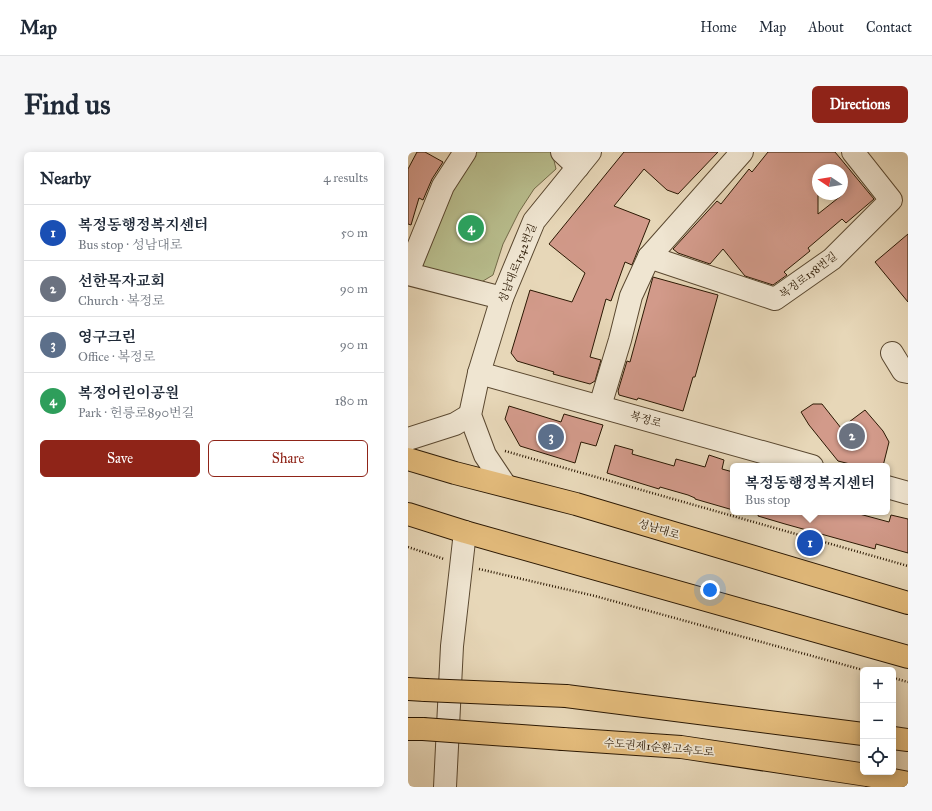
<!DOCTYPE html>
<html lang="en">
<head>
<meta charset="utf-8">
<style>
	body { margin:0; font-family:"IM FELL Great Primer","Noto Serif KR",serif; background:#f6f6f7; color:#1f2937 }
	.controls { position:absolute; right:12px; bottom:12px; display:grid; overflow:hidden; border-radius:6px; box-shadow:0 2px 10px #0003 }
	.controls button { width:36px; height:36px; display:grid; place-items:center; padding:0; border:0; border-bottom:1px solid #e0e1e3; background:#fff; color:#1f2937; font:20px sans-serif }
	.compass { position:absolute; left:404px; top:12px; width:36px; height:36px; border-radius:50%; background:#fff; box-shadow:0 2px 10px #0003; rotate:282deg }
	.you { position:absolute; left:302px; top:438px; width:14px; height:14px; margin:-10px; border:3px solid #fff; border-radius:50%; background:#1a73e8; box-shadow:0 0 0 6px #1a73e833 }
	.badge { display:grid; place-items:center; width:26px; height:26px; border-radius:50%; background:#8f2418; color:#fff; font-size:13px; font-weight:700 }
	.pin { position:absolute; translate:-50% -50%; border:2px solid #fff; box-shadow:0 1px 4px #0006 }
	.popup { position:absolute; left:322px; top:311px; width:160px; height:52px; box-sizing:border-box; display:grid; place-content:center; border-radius:6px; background:#fff; filter:drop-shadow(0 1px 3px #0005); font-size:13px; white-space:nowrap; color:#747a83 }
	.popup b { font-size:15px; color:#1f2937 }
	.popup::after { content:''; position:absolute; left:50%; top:100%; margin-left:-8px; border:8px solid transparent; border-top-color:#fff }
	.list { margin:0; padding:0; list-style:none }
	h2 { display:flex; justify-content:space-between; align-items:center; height:52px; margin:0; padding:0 16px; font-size:17px }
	h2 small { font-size:13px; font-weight:400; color:#747a83 }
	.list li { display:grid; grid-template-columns:26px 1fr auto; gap:12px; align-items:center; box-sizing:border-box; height:56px; padding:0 16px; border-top:1px solid #e0e1e3 }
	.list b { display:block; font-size:15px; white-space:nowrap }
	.list p { margin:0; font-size:13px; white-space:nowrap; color:#747a83 }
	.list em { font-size:13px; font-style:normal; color:#747a83 }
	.actions { display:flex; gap:8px; padding:12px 16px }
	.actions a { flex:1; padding:9px 0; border:1px solid #8f2418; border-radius:6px; text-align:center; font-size:14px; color:#8f2418 }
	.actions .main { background:#8f2418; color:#fff }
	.icon { flex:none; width:22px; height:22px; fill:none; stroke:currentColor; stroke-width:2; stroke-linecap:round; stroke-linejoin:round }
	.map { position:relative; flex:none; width:500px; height:635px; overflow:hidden; border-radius:6px }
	header { display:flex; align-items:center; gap:24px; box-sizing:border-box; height:56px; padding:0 20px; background:#fff; border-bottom:1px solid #e0e1e3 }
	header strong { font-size:19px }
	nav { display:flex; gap:22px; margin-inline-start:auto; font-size:14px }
	.intro { display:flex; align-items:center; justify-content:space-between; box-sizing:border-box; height:96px; padding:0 24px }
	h1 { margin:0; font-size:28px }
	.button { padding:10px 18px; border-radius:6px; background:#8f2418; color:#fff; font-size:14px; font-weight:700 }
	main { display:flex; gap:24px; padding:0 24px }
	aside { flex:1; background:#fff; border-radius:6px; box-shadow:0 2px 10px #0003 }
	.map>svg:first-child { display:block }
	.green { fill:#b8bd8d; stroke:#726a48 }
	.building { fill:#d29a8a; stroke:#2b1803; fill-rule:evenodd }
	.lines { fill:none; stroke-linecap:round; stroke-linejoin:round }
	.minor-casing { stroke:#5a4830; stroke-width:24 }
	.major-casing { stroke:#2b1803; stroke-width:24 }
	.highway-casing { stroke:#2b1803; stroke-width:24 }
	.path { stroke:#2b1803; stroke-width:2.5; stroke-dasharray:1 2; stroke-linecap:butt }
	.minor { stroke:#efe5d1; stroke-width:22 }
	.major { stroke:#e4bc7c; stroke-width:22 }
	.highway { stroke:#e4bc7c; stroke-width:22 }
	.highway-bridge-casing { stroke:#2b1803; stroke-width:24; stroke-linecap:butt }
	.highway-bridge { stroke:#e4bc7c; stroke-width:22 }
	.labels { text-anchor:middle; stroke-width:3.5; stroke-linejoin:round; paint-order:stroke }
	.street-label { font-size:11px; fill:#2b1803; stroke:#efe5d1 }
</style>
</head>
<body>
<header>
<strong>Map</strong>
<nav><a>Home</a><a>Map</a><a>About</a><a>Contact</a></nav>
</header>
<div class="intro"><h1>Find us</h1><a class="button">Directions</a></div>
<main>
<aside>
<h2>Nearby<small>4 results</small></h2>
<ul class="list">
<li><span class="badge" style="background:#1a4fb4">1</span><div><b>복정동행정복지센터</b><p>Bus stop · 성남대로</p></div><em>50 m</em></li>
<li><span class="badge" style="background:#6b7280">2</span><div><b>선한목자교회</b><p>Church · 복정로</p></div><em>90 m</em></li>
<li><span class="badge" style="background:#5c6f8a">3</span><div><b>영구크린</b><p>Office · 복정로</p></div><em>90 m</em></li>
<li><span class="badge" style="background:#2e9e5b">4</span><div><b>복정어린이공원</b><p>Park · 헌릉로890번길</p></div><em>180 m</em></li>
</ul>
<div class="actions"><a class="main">Save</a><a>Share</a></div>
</aside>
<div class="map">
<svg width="500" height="635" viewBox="0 0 500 635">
	<rect width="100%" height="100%" fill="#e7d7b8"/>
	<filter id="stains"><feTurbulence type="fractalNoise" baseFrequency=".005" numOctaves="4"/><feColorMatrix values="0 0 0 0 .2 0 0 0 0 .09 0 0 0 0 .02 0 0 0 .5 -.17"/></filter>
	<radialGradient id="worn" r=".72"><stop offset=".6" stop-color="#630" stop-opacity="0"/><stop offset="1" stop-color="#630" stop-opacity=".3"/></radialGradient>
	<path class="green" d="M65,0H144L148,17L126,37L111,60L95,92L85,123L70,132L18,120L12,106L38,37Z"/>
	<g class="building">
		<path d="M9,0H17L35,10L24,27L15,48L11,46L3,73L0,72V17Z"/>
		<path d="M216,0H310L270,42L259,38L236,17L206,54L242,68L224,113L217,110L203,149L198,147L182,205L193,208L187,229L182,232L145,222L146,220L109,209L103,201L122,138L164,150L177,121L141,92Z"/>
		<path d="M360,0H427L466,47L438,71L434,67L400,96L402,99L376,120L379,123L365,133L337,124L315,97L302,112L270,101L265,97L309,49L313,52L341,17L344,20ZM410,18H434V43L410,62Z"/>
		<path d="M500,82V150L467,110Z"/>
		<path d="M245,125L310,143L287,225H285L275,259L230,246L229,248L211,243L210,239L219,209L222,210Z"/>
		<path d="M405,252H414L433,276L457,258L475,279L481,290L475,314H450L430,309L401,273L393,260Z"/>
		<path d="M101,254L153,270L156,262L195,273L188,294L173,290L167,311L112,294L97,267Z"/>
		<path d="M207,293L225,298L224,302L266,314L268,307L297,315L301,303L316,308L314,317L325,320V358L287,347V346L280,343L252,335L251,337L199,321Z"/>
		<path d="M351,360H444L481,370L483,363L500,367V401L468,392L467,397L377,372L350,364Z"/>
	</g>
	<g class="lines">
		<defs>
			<g id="minor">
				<path d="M154,0L170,15"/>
				<path d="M241,105L367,147L424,107L483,48L445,0"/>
				<path d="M0,120L35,34L57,0"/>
				<path d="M0,122L94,146"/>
				<path d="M484,201L495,219L500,220"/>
				<path d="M71,221L404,314"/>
				<path d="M192,254L212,188L223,144L241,105L334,0"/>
				<path d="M0,287L47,272L62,263"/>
				<path d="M97,333L77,303L62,263L71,221L94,146L126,69L182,0"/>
				<path d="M479,335L500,341"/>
				<path d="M37,635L44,494L57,380"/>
			</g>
			<g id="major">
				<path d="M0,307L47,321L168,352L500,451"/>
				<path d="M0,362L57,380L500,505"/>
			</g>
			<g id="highway">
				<path d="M0,537L17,538"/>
				<path d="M158,544L455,582"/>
				<path d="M0,577H15"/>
				<path d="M485,586L500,588"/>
				<path d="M155,587L273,595L459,623L500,631"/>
			</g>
		</defs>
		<use href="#minor" class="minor-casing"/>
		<use href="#major" class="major-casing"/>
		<use href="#highway" class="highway-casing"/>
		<g class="path">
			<path d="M97,299L500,414"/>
			<path d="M0,395L36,407"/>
			<path d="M71,417L187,444L455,518"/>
			<path d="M485,526L500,530"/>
		</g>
		<use href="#minor" class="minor"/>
		<use href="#major" class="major"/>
		<use href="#highway" class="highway"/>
		<defs>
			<g id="highway-bridge">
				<path d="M17,538L158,544"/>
				<path d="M15,577L155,587"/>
			</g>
		</defs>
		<use href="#highway-bridge" class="highway-bridge-casing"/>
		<use href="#highway-bridge" class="highway-bridge"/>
	</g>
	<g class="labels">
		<g class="street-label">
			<text transform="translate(109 111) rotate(-68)" y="4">성남대로1542번길</text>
			<text transform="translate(400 123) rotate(-37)" y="4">복정로158번길</text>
			<text transform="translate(238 267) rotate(16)" y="4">복정로</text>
			<text transform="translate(251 377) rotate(17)" y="4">성남대로</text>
			<text transform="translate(251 595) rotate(5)" y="4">수도권제1순환고속도로</text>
		</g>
	</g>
	<rect width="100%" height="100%" filter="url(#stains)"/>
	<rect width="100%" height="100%" fill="url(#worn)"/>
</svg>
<div class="controls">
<button>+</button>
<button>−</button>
<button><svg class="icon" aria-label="locate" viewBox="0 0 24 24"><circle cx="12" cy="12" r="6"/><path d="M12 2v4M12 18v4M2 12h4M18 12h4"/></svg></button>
</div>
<svg class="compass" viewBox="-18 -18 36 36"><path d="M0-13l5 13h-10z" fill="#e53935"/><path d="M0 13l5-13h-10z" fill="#747a83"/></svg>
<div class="you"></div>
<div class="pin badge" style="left:402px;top:391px;background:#1a4fb4">1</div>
<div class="popup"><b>복정동행정복지센터</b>Bus stop</div>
<div class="pin badge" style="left:444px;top:284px;background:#6b7280">2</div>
<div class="pin badge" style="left:143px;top:285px;background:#5c6f8a">3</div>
<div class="pin badge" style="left:63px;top:76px;background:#2e9e5b">4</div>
</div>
</main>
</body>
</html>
